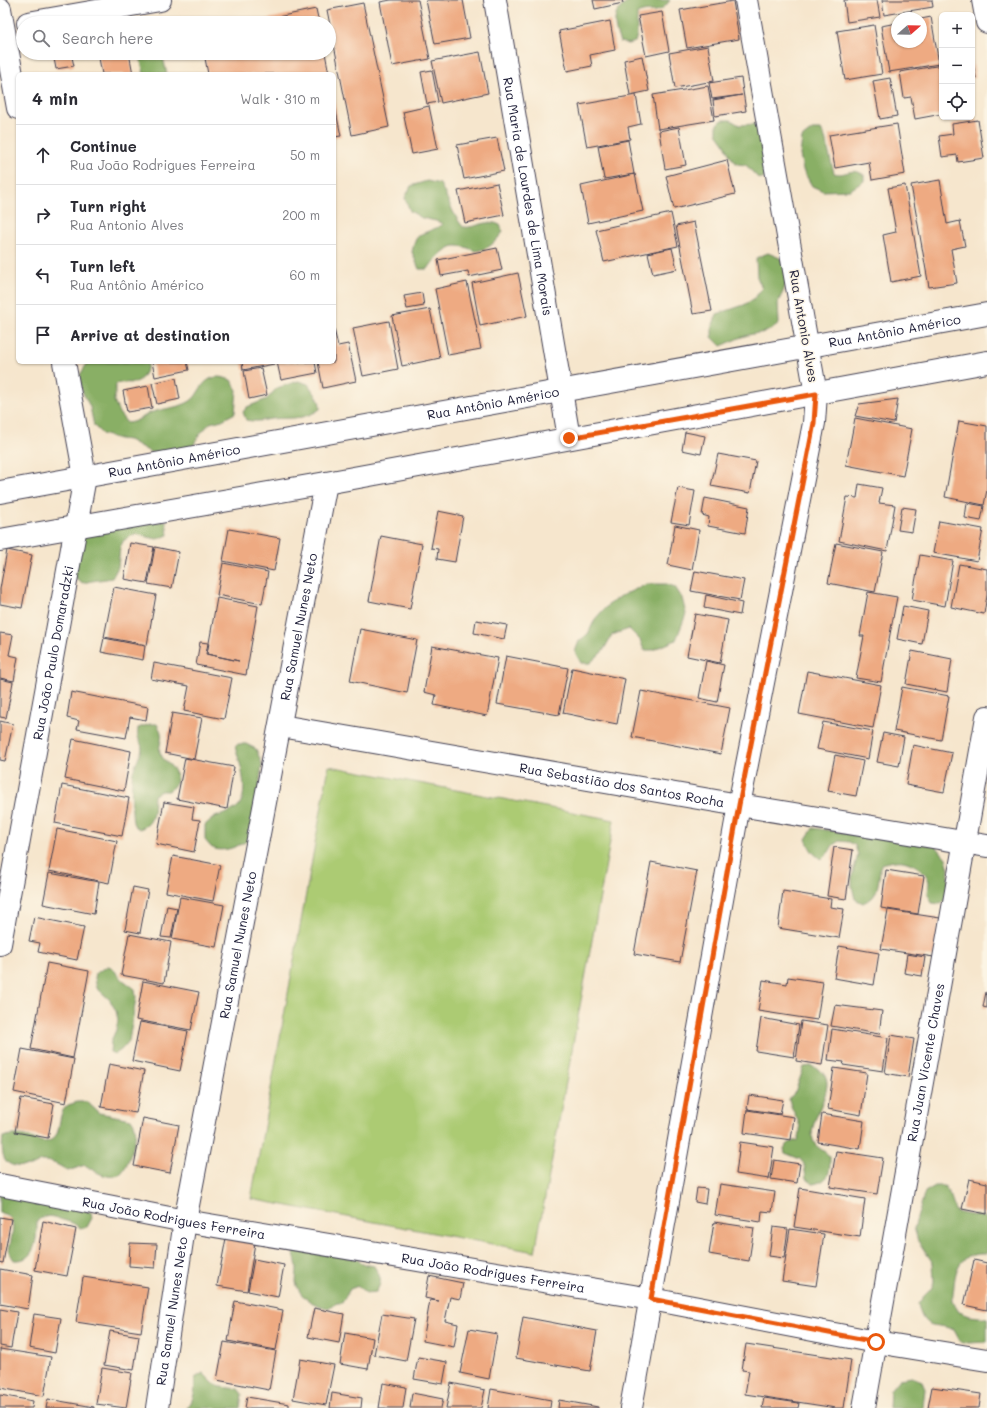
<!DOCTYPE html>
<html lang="en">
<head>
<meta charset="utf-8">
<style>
	body { margin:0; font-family:Mali,sans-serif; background:#f2f2f3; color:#2b2b33 }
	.controls { position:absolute; right:12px; top:12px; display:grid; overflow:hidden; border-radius:6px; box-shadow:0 1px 3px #0004 }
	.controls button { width:36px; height:36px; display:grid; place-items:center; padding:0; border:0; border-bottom:1px solid #e1e1e2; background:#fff; color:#2b2b33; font:20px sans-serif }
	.compass { position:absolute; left:891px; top:12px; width:36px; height:36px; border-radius:50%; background:#fff; box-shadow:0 1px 3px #0004; rotate:70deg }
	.stop { position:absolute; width:12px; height:12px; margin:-9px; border:3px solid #ea580c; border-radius:50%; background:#fff }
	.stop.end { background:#ea580c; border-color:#fff; box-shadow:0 1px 4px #0008 }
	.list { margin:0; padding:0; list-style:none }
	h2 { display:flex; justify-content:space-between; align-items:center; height:52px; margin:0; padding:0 16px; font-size:17px }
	h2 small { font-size:13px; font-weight:400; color:#7c7c81 }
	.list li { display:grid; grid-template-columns:26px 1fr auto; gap:12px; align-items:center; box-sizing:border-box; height:60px; padding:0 16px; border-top:1px solid #e1e1e2 }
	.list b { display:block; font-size:15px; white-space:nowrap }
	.list p { margin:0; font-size:13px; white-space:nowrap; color:#7c7c81 }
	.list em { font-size:13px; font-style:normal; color:#7c7c81 }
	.icon { flex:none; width:22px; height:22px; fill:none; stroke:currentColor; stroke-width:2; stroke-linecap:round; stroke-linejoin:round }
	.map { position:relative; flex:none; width:987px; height:1408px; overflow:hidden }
	.search { position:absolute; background:#fff; box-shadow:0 1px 3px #0004; left:16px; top:16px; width:320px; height:44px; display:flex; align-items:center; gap:10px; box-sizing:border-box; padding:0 14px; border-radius:22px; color:#7c7c81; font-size:15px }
	.panel { position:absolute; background:#fff; box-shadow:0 1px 3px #0004; left:16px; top:72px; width:320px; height:292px; border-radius:6px }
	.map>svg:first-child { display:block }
	.green { fill:#accb73; stroke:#677657 }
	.forest { fill:#89af65; stroke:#566850 }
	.building { fill:#eeaa82 }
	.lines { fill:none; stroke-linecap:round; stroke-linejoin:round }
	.minor-casing { stroke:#423f51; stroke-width:24 }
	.minor { stroke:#fff; stroke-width:22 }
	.route { stroke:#ea580c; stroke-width:5 }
	.labels { text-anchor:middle; stroke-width:3; stroke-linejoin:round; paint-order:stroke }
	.street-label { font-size:13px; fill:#22223b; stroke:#fcf5e5 }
</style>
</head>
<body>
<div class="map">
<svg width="987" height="1408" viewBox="0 0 987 1408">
	<rect width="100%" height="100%" fill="#fcf5e5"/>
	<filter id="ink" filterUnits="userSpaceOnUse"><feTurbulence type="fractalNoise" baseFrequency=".025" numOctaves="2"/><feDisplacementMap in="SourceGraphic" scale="8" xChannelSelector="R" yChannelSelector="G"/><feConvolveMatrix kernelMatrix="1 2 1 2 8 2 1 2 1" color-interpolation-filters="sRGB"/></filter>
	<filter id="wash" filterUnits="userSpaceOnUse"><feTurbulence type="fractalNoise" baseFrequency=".012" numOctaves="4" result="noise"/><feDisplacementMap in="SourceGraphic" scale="16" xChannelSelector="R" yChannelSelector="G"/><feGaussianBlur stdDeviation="0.9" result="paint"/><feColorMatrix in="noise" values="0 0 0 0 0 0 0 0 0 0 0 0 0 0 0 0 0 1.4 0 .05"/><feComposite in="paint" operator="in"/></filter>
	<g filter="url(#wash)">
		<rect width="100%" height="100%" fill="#f6e6cd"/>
		<path class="green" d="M329,766L614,820L535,1252L251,1199Z"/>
		<g class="forest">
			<path d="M630,0H670C658,18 652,7 637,14V35L635,42L628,44L620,42C616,33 612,20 618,11C621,6 626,4 630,0Z"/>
			<path d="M139,53H162L167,74H144Z"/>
			<path d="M723,120H731L739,125L755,124L765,127L768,170L765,177L759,179L746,165L737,164L730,156L725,144L717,133V124Z"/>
			<path d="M812,130H821L825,138L834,173C845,177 851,166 864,175V181L850,190L823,191L812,186L803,170L800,155L802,138Z"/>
			<path d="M427,181L440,184C448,198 452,214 463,227C475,229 487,218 500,225L503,232C494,243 490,249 475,251C470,248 457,244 451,247C442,251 433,261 428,269H419L412,252C413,248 414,243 416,239C420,232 436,230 443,224L436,221L422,218L410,211L405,198L411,186Z"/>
			<path d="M768,253L780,258L786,268V283L783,292L778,302L779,324C764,336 760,331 745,336C737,338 729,343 721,346L712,337V327L717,314L744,305L755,298L762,288L757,277L756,258Z"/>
			<path d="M88,362H148C148,367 147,370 144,374C137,388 127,380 116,384L114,401L119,413L127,423C137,422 142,417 150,413C162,408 185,408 194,398C199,392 202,383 210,379C217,375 225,378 231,380L237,390L235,413L222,420L210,423L200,434L190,451L170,458L150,452L129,440L119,439L102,434L94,426L90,407L81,389L80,375Z"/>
			<path d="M298,381L308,384C313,392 321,399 320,409C303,421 290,417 271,419C260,421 256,422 246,420L243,412L247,407L267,399L277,388Z"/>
			<path d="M166,521L168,535L157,539L135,534L124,540L120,547L118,567L112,578C102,580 93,580 83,583L78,580L73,574L85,531Z"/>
			<path d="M647,584H667L675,587L682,598L686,614L676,640L653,650H644L640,640L629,629L612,635L603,651L590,663H581L575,652L579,641L588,634L595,619L607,606L621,596Z"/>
			<path d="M150,724H157C158,727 161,730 161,733C163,740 157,748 161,755C168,767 176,765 177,782L169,791H161L154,795C153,809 156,824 139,829C138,828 136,827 134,825C131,821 131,778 133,772C135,764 140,757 142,749C142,744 139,741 138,737C137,734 138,731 138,728Z"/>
			<path d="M238,744H246L256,749L262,764L253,837C243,844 223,855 211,847C209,845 207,842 205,840V825C209,822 213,817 218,816C224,814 229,813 235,809C252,798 240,762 235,747Z"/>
			<path d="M813,828L936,846L946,858L949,869L947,899L941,904L932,903C931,901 929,897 928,894C928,890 929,886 929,882C927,871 913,863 903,861C896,860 888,862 881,864C879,873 879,892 872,898C870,900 866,901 863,903L855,899L852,886V876L858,855L855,845L849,842L839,841L833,845L829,852L822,859C813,855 810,849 806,839Z"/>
			<path d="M108,966L111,967L123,980L135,989L136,998L129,1041L121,1050L115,1054L110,1052L111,1041L116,1030L118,1020L116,1011L110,1000L97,988L95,978L96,973Z"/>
			<path d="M811,1066C815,1068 821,1070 824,1074C836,1090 807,1121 813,1140C815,1148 825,1150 830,1157C830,1172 830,1181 813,1184L806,1178L804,1164L800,1159L785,1153L784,1148L789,1143L798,1140C805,1123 792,1115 789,1099L795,1092L804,1067Z"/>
			<path d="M77,1102H87L99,1113L131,1119C132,1121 135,1124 135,1127C138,1136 128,1168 120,1174C109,1181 94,1171 85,1165L68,1171C61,1166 50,1160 42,1161C38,1162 35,1165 30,1166C6,1169 0,1160 3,1137C9,1135 18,1134 25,1136C34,1138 42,1145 51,1140C64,1133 55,1114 68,1105C71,1104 75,1103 77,1102Z"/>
			<path d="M935,1186H945L951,1197L955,1211C965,1216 977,1214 987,1219V1253L985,1254C963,1253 956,1264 954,1285C954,1290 952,1296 953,1301C954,1304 957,1309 959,1312L970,1316L987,1318V1342L968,1343L960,1341L954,1330C934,1321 924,1333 918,1304L924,1296L931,1289L934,1282L933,1263L918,1241L914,1228L925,1192Z"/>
			<path d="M0,1190L91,1212L92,1218L87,1227L80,1229C75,1223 70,1222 63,1220C53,1217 47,1213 37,1221C37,1238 36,1262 14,1260L9,1252C10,1238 21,1216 0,1213Z"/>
			<path d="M298,1247L357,1259L362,1264L374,1266C381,1278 383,1280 376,1292L366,1293L358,1286L350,1289L342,1303H337L328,1308C314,1305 299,1298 296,1282C296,1278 297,1274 297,1270C297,1263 295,1258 293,1252Z"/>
			<path d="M203,1373L214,1384L220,1387L238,1389L242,1394L240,1408H187C195,1399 195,1389 195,1378Z"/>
			<path d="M912,1377L922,1381L925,1388L923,1408H889L890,1390L899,1379Z"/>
		</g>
		<g id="blocks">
			<g class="building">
				<path d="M391,0H418L430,59L392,66L380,2Z"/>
				<path d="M426,0H463L470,38L435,44Z"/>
				<path d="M593,0H622L623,3L595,9Z"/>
				<path d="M844,0H877L880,17L847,22Z"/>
				<path d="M882,0H932L933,7L884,15Z"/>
				<path d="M733,1L739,39L687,48L680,10Z"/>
				<path d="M363,3L389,127L352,135L327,10Z"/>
				<path d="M316,9L319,23H253V22Z"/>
				<path d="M662,12L669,51L646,56L638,16Z"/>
				<path d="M931,17L939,64L889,72L881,26L897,23V42H921V19Z"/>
				<path d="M610,21L615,50L590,55L592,66L567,71L559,31Z"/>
				<path d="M874,25L882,74L845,80L837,31Z"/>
				<path d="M708,46L714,81L675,88L669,53Z"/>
				<path d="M480,52L488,93L441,103L432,61Z"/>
				<path d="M53,53H71L74,66L56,69Z"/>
				<path d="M98,53H129L133,74H102Z"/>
				<path d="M204,53H325L329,74H208Z"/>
				<path d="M642,56L649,91L630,95L624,60Z"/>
				<path d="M972,60L976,78H972Z"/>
				<path d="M942,65V114L915,119L911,97L904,98L900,72Z"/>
				<path d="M432,70L438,102L427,104L421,72Z"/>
				<path d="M741,78L746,111L715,116L713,100L742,95L712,99L709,83Z"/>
				<path d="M890,78L897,116L880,119L873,81Z"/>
				<path d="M708,86L714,120L658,129L653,95Z"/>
				<path d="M636,95L641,124L628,127L630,139L587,147L579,105Z"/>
				<path d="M334,102L341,136L334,137Z"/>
				<path d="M429,106L438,149L412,154L403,112Z"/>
				<path d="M978,120L984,158L958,162L957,155L942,157L939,136L953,134L952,124Z"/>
				<path d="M897,124L905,174L872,180L869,162L835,168L829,135Z"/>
				<path d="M679,127L686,165L665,169L659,131Z"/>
				<path d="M497,138L504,171L464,179L457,145Z"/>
				<path d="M628,140L634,174L604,179L598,146Z"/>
				<path d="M727,160L735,194L674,209L666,176Z"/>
				<path d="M635,174L643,211L588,223L581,186Z"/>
				<path d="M940,180L947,224L960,221L965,246L951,249L957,283L929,287L911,185Z"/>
				<path d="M497,183L504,215L465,223L458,191Z"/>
				<path d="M905,185L921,276L891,282L883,235L896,232L888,188Z"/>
				<path d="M671,213L678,246L604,262L596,230Z"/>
				<path d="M694,222L712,311L693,314L676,226Z"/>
				<path d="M497,248L502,270L469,277L468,271L441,276L438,260Z"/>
				<path d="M672,248L677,269L653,274L648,253Z"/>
				<path d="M518,273L527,316L480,326L472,283Z"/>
				<path d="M467,282L481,349L448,355L435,289Z"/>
				<path d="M422,293L424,306L407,309L404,296Z"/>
				<path d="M430,309L440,358L402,366L392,316Z"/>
				<path d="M389,321L398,369L363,376L353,328Z"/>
				<path d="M334,329L338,346L348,344L356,381L323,388L318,362H334Z"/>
				<path d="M152,362H187L189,370L155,377Z"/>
				<path d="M242,362H274V364L243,370Z"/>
				<path d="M277,362H315L317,373L281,380Z"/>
				<path d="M261,368L267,395L249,399L244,371Z"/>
				<path d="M176,378L180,399L157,404L152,383Z"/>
				<path d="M148,386L152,408L127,412L123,391Z"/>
				<path d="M898,399L894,423L855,416L859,404Z"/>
				<path d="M855,418L912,429L903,476L846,465Z"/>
				<path d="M959,421L987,426V490L984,505L945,497Z"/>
				<path d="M685,432L705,436L701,454L682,450Z"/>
				<path d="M718,454L756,461L750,493L711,486Z"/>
				<path d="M859,484L882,488L879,503L895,505L887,551L839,541L847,497L857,498Z"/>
				<path d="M678,488L695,491L689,525L671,522Z"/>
				<path d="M705,498L749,507L745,533L708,526L709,517L702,515Z"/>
				<path d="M967,503L984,506L981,521L965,518Z"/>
				<path d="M902,507L916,509L912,532L898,530Z"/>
				<path d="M438,511L463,516L455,562L437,559L438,549L431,548Z"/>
				<path d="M939,521L983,529L977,561L933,553Z"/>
				<path d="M675,525L699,530L692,570L668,565Z"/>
				<path d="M229,529L280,538L274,571L223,561Z"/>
				<path d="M381,536L422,544L410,609L369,601Z"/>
				<path d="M130,543L154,547L147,583L124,579Z"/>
				<path d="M836,543L883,552L875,592L828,583Z"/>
				<path d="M155,547L179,552L172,588L148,584Z"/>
				<path d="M7,550L32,555L22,608L0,604V589Z"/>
				<path d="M920,555L953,561L945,606L912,600Z"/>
				<path d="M223,563L268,572L262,604L217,595Z"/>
				<path d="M959,564L987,569V595L984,614L951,607Z"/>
				<path d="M695,571L744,580L740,600L691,591Z"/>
				<path d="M114,587L156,595L147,645L104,637Z"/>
				<path d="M868,592L897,597L881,682L856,678L864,636H860Z"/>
				<path d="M706,595L742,603L740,615L704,608Z"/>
				<path d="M217,598L258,606L246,675L196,665L200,642L208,643L206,654L239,661L207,654Z"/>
				<path d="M903,606L928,611L922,644L897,639Z"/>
				<path d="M695,614L728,620L720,663L687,656Z"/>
				<path d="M476,620L507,625L504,639L474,633Z"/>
				<path d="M360,629L417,640L407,693L350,681Z"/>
				<path d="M0,633L13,635L9,655L18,657L14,681L0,678Z"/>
				<path d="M104,638L145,646L143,660L101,652Z"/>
				<path d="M432,646L498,658L487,716L434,705L436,695L424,692Z"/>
				<path d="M912,651L952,659L947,692L906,684Z"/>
				<path d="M506,656L568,668L559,715L497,704Z"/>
				<path d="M706,661L724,665L717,702L699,698Z"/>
				<path d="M154,663L232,678L224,719L184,711L189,686L151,679Z"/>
				<path d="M572,668L625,679L617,724L563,713Z"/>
				<path d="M807,671L881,685L873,728L799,714Z"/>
				<path d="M0,679L13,682L6,718L0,717Z"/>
				<path d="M902,687L949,696L941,740L894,731Z"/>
				<path d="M641,691L730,708L721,754L632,737Z"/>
				<path d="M71,692L148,707L146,720L130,717L126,738L77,729L79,721L67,718Z"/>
				<path d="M172,713L202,718L194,759L165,753Z"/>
				<path d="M0,721L13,724L5,761L0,760Z"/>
				<path d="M823,722L873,731L868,759L817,749Z"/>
				<path d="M883,733L904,737L899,766L877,762Z"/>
				<path d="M73,739L131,751L124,791L65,779Z"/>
				<path d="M913,745L952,753L944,792L906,785Z"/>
				<path d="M835,755L863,761L856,796L828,791Z"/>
				<path d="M185,758L234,767L227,809L177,799Z"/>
				<path d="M62,785L129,798L122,836L55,823Z"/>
				<path d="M164,802L194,807L192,819L200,820L194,852L156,844Z"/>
				<path d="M57,829L117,841L109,883L49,871Z"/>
				<path d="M834,847L853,850L846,899L827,896Z"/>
				<path d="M173,856L220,865L213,901L166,892Z"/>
				<path d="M651,862L697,871L680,962L634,954Z"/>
				<path d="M886,870L924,876L918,914L881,908Z"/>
				<path d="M49,873L99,882L94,914L43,904Z"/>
				<path d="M133,887L148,890L140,933L125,930Z"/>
				<path d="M783,891L831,899L830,907L844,909L839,938L778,928Z"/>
				<path d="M180,897L224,905L216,947L172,939Z"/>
				<path d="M167,906L177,908L171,938L161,937Z"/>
				<path d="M888,910L940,918L934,957L881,949Z"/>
				<path d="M34,917L84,927L77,960L38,952L40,943L29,941Z"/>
				<path d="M129,934L171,942L164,983L121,975Z"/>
				<path d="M839,946L879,953L874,985L834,978Z"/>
				<path d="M907,954L925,957L922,976L904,973Z"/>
				<path d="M47,963L89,971L73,1058L31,1049Z"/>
				<path d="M788,977L823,982L817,1020L758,1011L763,980L787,984Z"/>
				<path d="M143,981L199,992L191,1030L136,1020Z"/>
				<path d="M986,992H987V1008L983,1007Z"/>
				<path d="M835,1005L882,1011L879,1034L831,1026Z"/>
				<path d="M761,1018L799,1025L794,1057L756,1051Z"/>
				<path d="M801,1021L828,1025L822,1065L796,1061Z"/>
				<path d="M140,1022L188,1031L180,1071L132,1061Z"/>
				<path d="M832,1029L888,1038L883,1071L843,1065L844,1062L828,1060Z"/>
				<path d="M891,1035L914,1039L908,1077L885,1073Z"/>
				<path d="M22,1049L74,1059L66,1103L14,1092Z"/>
				<path d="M109,1064L144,1071L136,1113L101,1107Z"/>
				<path d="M834,1068L867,1073L861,1115L828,1109Z"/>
				<path d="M749,1095L783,1100L780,1114L747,1109Z"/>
				<path d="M21,1098L54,1104L48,1138L15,1132Z"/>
				<path d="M747,1110L794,1117L791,1140L744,1133Z"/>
				<path d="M822,1114L864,1121L860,1149L818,1142Z"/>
				<path d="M143,1118L179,1125L170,1173L134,1166Z"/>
				<path d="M740,1142L774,1147L769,1179L736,1174Z"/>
				<path d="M836,1151L883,1158L877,1194L830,1187Z"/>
				<path d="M774,1160L800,1164L797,1183L771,1179Z"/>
				<path d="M969,1179L987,1183V1214L962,1209Z"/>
				<path d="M720,1184L775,1192L772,1212L762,1211L761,1222L715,1215Z"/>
				<path d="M697,1188L707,1189L705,1204L695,1202Z"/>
				<path d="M800,1188L865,1199L860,1237L794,1227Z"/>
				<path d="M0,1217L11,1219L3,1263L0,1262Z"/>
				<path d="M43,1221L76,1229L67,1276L35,1270Z"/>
				<path d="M714,1222L754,1228L749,1261L709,1254Z"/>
				<path d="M773,1227L788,1229L784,1258L769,1256Z"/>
				<path d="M790,1229L824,1234L816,1286L782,1281Z"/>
				<path d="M226,1238L255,1243L247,1291L217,1286Z"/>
				<path d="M130,1243L157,1244L155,1268L129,1266Z"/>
				<path d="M254,1259L284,1265L278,1297L248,1291Z"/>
				<path d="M974,1260L987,1263V1310L964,1305Z"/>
				<path d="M0,1269L33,1275L28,1309L0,1304Z"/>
				<path d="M429,1276L463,1283L460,1299L450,1297L445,1321L458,1324L454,1347L423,1341L430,1300L439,1301L425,1298Z"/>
				<path d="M83,1277L148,1287L141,1332L76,1322Z"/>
				<path d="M235,1301L283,1310L276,1350L228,1341Z"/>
				<path d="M314,1308L344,1314L339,1343L308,1337Z"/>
				<path d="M0,1309L17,1312L11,1348L0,1346Z"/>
				<path d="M34,1314L61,1318L55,1353L29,1348Z"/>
				<path d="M382,1314L414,1319L406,1361L374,1355Z"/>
				<path d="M523,1317L597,1331L590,1371L516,1358Z"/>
				<path d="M469,1329L497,1334L489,1379L460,1373Z"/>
				<path d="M110,1331L139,1336L134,1370L104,1365Z"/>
				<path d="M345,1333L373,1338L368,1369L340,1364Z"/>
				<path d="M224,1342L276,1351L269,1390L217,1380Z"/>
				<path d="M746,1344L851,1360L844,1408H836L745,1394L749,1371L742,1370Z"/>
				<path d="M0,1349L51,1357L44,1396L0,1388Z"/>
				<path d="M418,1357L447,1362L443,1384L414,1379Z"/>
				<path d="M300,1359L334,1365L326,1405L293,1399Z"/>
				<path d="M102,1368L132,1373L126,1408L96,1404Z"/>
				<path d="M383,1383L406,1387L403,1408H379Z"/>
				<path d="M451,1383L485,1390L481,1408H446Z"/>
				<path d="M932,1387L981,1394L979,1408H928Z"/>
				<path d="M491,1389L551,1400L550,1408H488Z"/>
				<path d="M332,1393L362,1398L361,1408H330Z"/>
				<path d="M412,1393L443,1399L441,1408H410Z"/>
				<path d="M0,1395L33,1401L32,1408H0Z"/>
				<path d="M247,1397L289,1404V1408H245Z"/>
				<path d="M764,1398L799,1403L798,1408H762Z"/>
				<path d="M48,1399L94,1407V1408H46Z"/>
				<path d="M559,1400L598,1407V1408H558Z"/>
			</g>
		</g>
	</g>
	<g filter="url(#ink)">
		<use href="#blocks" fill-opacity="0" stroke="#423f51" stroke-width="1"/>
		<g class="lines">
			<defs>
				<g id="minor">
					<path id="s1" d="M495,0L569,438"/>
					<path d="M983,0L987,22"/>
					<path d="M0,9L18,108"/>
					<path d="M28,23L160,0"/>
					<path id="s2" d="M0,492L987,314"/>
					<path d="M0,540L326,483L987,362"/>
					<path id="s3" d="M281,726L739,805L987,846"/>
					<path id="s4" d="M0,944L85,477L64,362"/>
					<path id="s5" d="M0,1185L185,1221L651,1299L876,1342L987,1360"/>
					<path id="s6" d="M157,1408L185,1221L326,483"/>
					<path d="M631,1408L739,805L814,423L816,394L746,0"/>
					<path id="s7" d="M864,1408L987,717"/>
				</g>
			</defs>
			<use href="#minor" class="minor-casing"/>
			<use href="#minor" class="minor"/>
		</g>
	</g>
	<g class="lines" filter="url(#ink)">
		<path class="route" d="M569,438L816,394L814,423L739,805L651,1299L876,1342"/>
	</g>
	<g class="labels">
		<g class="street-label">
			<text dy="5" stroke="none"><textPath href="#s1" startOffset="199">Rua Maria de Lourdes de Lima Morais</textPath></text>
			<text transform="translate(804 326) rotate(80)" y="5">Rua Antonio Alves</text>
			<text dy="5" stroke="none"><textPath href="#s2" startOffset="909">Rua Antônio Américo</textPath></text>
			<text dy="5" stroke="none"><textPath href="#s2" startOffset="501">Rua Antônio Américo</textPath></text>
			<text dy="5" stroke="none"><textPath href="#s2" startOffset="177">Rua Antônio Américo</textPath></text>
			<text dy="5" stroke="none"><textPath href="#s6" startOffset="794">Rua Samuel Nunes Neto</textPath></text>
			<text dy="5" stroke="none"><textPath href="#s4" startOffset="296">Rua João Paulo Domaradzki</textPath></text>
			<text dy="5" stroke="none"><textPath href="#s3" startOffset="346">Rua Sebastião dos Santos Rocha</textPath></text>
			<text dy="5" stroke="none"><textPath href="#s6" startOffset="470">Rua Samuel Nunes Neto</textPath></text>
			<text dy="5" stroke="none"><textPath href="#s7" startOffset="351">Rua Juan Vicente Chaves</textPath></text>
			<text dy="5" stroke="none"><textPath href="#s5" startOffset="177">Rua João Rodrigues Ferreira</textPath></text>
			<text dy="5" stroke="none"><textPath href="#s5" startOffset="501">Rua João Rodrigues Ferreira</textPath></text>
			<text dy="5" stroke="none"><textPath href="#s6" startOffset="98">Rua Samuel Nunes Neto</textPath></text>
		</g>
	</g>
</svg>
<div class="controls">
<button>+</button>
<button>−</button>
<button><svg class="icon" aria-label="locate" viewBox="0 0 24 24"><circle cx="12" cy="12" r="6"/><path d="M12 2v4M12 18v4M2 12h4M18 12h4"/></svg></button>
</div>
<svg class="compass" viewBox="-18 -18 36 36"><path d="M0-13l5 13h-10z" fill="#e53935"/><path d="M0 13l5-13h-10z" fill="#7c7c81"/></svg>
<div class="stop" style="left:876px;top:1342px"></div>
<div class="stop end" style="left:569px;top:438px"></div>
<div class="search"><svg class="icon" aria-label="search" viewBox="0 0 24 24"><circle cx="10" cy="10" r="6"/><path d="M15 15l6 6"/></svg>Search here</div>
<section class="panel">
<h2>4 min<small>Walk · 310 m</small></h2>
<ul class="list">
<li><svg class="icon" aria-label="ahead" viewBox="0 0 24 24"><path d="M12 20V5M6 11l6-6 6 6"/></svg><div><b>Continue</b><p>Rua João Rodrigues Ferreira</p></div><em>50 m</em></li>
<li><svg class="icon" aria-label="right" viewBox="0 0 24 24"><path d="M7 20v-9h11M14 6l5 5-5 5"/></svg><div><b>Turn right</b><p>Rua Antonio Alves</p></div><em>200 m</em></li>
<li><svg class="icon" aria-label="left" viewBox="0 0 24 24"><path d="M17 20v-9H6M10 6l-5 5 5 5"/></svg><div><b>Turn left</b><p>Rua Antônio Américo</p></div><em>60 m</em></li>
<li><svg class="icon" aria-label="arrive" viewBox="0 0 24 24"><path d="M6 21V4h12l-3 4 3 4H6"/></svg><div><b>Arrive at destination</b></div></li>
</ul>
</section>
</div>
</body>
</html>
